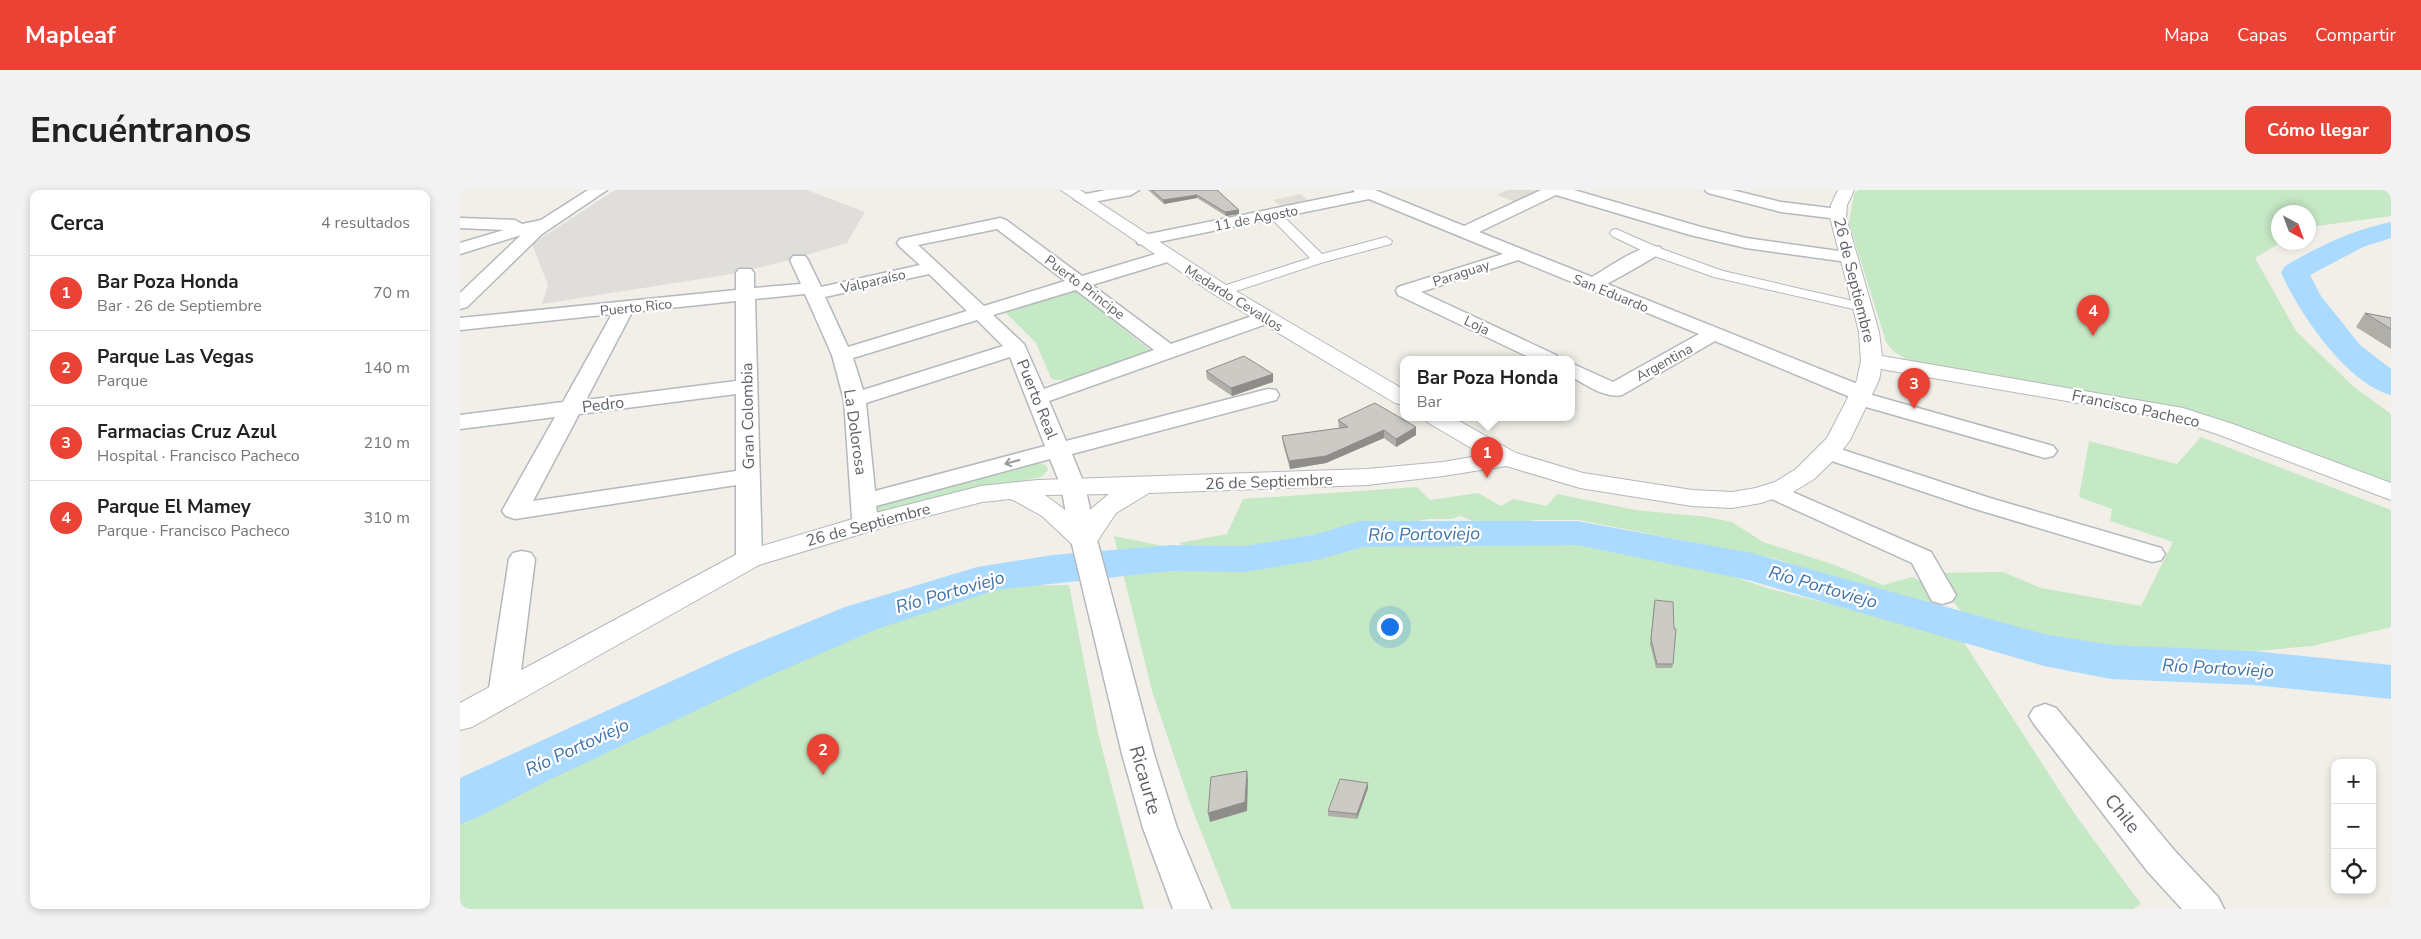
<!DOCTYPE html>
<html lang="es">
<head>
<meta charset="utf-8">
<style>
	body { margin:0; font-family:"Nunito Sans",sans-serif; background:#f2f2f2; color:#222 }
	.controls { position:absolute; right:15px; bottom:15px; display:grid; overflow:hidden; border-radius:10px; box-shadow:0 2px 8px #0003 }
	.controls button { width:45px; height:45px; display:grid; place-items:center; padding:0; border:0; border-bottom:1px solid #e0e0e0; background:#fff; color:#222; font:25px sans-serif }
	.compass { position:absolute; left:1811px; top:15px; width:45px; height:45px; border-radius:50%; background:#fff; box-shadow:0 2px 8px #0003; rotate:139deg }
	.you { position:absolute; left:929px; top:436px; width:18px; height:18px; margin:-12px; border:4px solid #fff; border-radius:50%; background:#1a73e8; box-shadow:0 0 0 8px #1a73e833 }
	.badge { display:grid; place-items:center; width:32px; height:32px; border-radius:50%; background:#ea4335; color:#fff; font-size:16px; font-weight:700 }
	.pin { position:absolute; translate:-50% -41px; filter:drop-shadow(0 1px 2px #0008) }
	.pin::after { content:''; position:absolute; top:26px; width:18px; height:15px; background:inherit; clip-path:polygon(0 0,100% 0,50% 100%) }
	.popup { position:absolute; left:940px; top:166px; width:175px; height:65px; box-sizing:border-box; display:grid; place-content:center; border-radius:10px; background:#fff; filter:drop-shadow(0 1px 4px #0005); font-size:16px; white-space:nowrap; color:#767676 }
	.popup b { font-size:19px; color:#222 }
	.popup::after { content:''; position:absolute; left:50%; top:100%; margin-left:-10px; border:10px solid transparent; border-top-color:#fff }
	.list { margin:0; padding:0; list-style:none }
	h2 { display:flex; justify-content:space-between; align-items:center; height:65px; margin:0; padding:0 20px; font-size:21px }
	h2 small { font-size:16px; font-weight:400; color:#767676 }
	.list li { display:grid; grid-template-columns:32px 1fr auto; gap:15px; align-items:center; box-sizing:border-box; height:75px; padding:0 20px; border-top:1px solid #e0e0e0 }
	.list b { display:block; font-size:19px; white-space:nowrap }
	.list p { margin:0; font-size:16px; white-space:nowrap; color:#767676 }
	.list em { font-size:16px; font-style:normal; color:#767676 }
	.icon { flex:none; width:28px; height:28px; fill:none; stroke:currentColor; stroke-width:2; stroke-linecap:round; stroke-linejoin:round }
	.map { position:relative; flex:none; width:1931px; height:719px; overflow:hidden; border-radius:10px }
	header { display:flex; align-items:center; gap:30px; box-sizing:border-box; height:70px; padding:0 25px; background:#ea4335; color:#fff }
	header strong { font-size:24px }
	nav { display:flex; gap:28px; margin-inline-start:auto; font-size:18px }
	.intro { display:flex; align-items:center; justify-content:space-between; box-sizing:border-box; height:120px; padding:0 30px }
	h1 { margin:0; font-size:35px }
	.button { padding:12px 22px; border-radius:10px; background:#ea4335; color:#fff; font-size:18px; font-weight:700 }
	main { display:flex; gap:30px; padding:0 30px }
	aside { flex:1; background:#fff; border-radius:10px; box-shadow:0 2px 8px #0003 }
	.map>svg:first-child { display:block }
	.industrial { fill:#e0deda }
	.education { fill:#e1ded6 }
	.green { fill:#c5e8c5 }
	.lines { fill:none; stroke-linecap:round; stroke-linejoin:round }
	.river { fill:#aadaff; fill-rule:evenodd }
	.pedestrian-casing { stroke:#b5b8bc; stroke-width:2 }
	.minor-casing { stroke:#b5b8bc; stroke-width:3 }
	.tertiary-casing { stroke:#b5b8bc; stroke-width:2 }
	.pedestrian { fill:#fff; fill-rule:evenodd }
	.minor { fill:#fff; fill-rule:evenodd }
	.tertiary { fill:#fff; fill-rule:evenodd }
	.wall { fill:#afaea9 }
	.shaded-wall { fill:#8f8d8a }
	.building { fill:#cccac5; stroke:#8f8d8a }
	.oneway { stroke:#979a9d }
	.labels { text-anchor:middle; stroke-width:4.5; stroke-linejoin:round; paint-order:stroke }
	.far-street-label { font-size:14px; fill:#5f6368; stroke:#fff }
	.street-label { font-size:16px; fill:#5f6368; stroke:#fff }
	.water-label { font-size:18px; font-style:italic; fill:#4174aa; stroke:#fff }
	.near-street-label { font-size:19px; fill:#5f6368; stroke:#fff }
</style>
</head>
<body>
<header>
<strong>Mapleaf</strong>
<nav><a>Mapa</a><a>Capas</a><a>Compartir</a></nav>
</header>
<div class="intro"><h1>Encuéntranos</h1><a class="button">Cómo llegar</a></div>
<main>
<aside>
<h2>Cerca<small>4 resultados</small></h2>
<ul class="list">
<li><span class="badge">1</span><div><b>Bar Poza Honda</b><p>Bar · 26 de Septiembre</p></div><em>70 m</em></li>
<li><span class="badge">2</span><div><b>Parque Las Vegas</b><p>Parque</p></div><em>140 m</em></li>
<li><span class="badge">3</span><div><b>Farmacias Cruz Azul</b><p>Hospital · Francisco Pacheco</p></div><em>210 m</em></li>
<li><span class="badge">4</span><div><b>Parque El Mamey</b><p>Parque · Francisco Pacheco</p></div><em>310 m</em></li>
</ul>
</aside>
<div class="map">
<svg width="1931" height="719" viewBox="0 0 1931 719">
	<rect width="100%" height="100%" fill="#f1efe8"/>
	<path class="industrial" d="M155,0H347L405,22L387,53L329,70L278,83L82,114L88,95L72,54Z"/>
	<g class="education">
		<path d="M1047,0H1079L1056,12L1037,5Z"/>
		<path d="M841,4L852,14L826,20L813,10Z"/>
	</g>
	<g class="green">
		<path d="M1398,0H1931V26L1849,37L1848,22H1818L1820,53L1795,68L1836,141L1894,197L1931,224V294L1728,221L1696,213L1462,174C1448,170 1435,166 1426,152L1389,33L1394,4Z"/>
		<path d="M616,101L691,161L606,190H594L591,188L576,153L544,121Z"/>
		<path d="M1741,247L1931,320V437L1852,456L1796,461L1652,458L1601,451L1507,428L1469,383L1543,382L1581,398L1681,416L1713,352L1650,331L1652,319L1619,307L1629,251L1717,274Z"/>
		<path d="M578,272L587,276L588,280L581,287L472,309L420,323L416,320V314Z"/>
		<path d="M957,297L970,310L1018,303L1041,316L1053,309L1087,316L1097,304L1175,320L1248,327L1272,332L1303,352L1375,375L1423,395L1453,387L1463,393L1479,421L1313,368L1119,330H1078L1048,333L1013,331L1000,326L991,329H968L949,333L922,331L884,337L844,354L780,361L739,363L719,353L767,344L783,309Z"/>
		<path d="M654,346L795,375L899,357L977,352H1118L1217,368L1310,399L1391,419L1503,451L1614,623L1681,714L1673,719H772L731,616L692,501Z"/>
		<path d="M609,395L638,543L684,719H0V622L324,472L454,422L547,396Z"/>
	</g>
	<g class="lines">
		<g class="river">
			<path d="M1931,32V48L1903,57L1850,85L1861,106L1900,155L1931,179V205C1887,194 1838,122 1821,82L1825,76C1859,56 1892,40 1931,32Z"/>
			<path d="M900,331H1117L1292,363L1584,444L1651,455L1793,461L1931,475V509L1793,495L1651,489L1584,476L1288,390L1117,355L903,357L857,370L784,382L711,381L536,400L417,439L309,486L85,592L19,627L0,634V588L275,462L385,417L517,377L593,365L711,355L784,356L853,345Z"/>
		</g>
		<defs>
			<g id="pedestrian">
				<path d="M814,20L818,21L862,64L926,47L932,51L931,54L864,72L767,104H757L755,101L757,98L850,68L810,27L808,24L810,21Z"/>
				<path d="M1156,39L1199,58L1263,81L1402,113L1409,117L1402,121L1254,87L1189,64L1152,46L1150,43L1152,40Z"/>
			</g>
			<g id="minor">
				<path d="M128,0H147L82,44L7,117L0,119V103L61,45L0,64V53L44,40L0,38V28L55,30L62,34L81,30Z"/>
				<path d="M646,0H679L671,5L622,14L614,9L616,6Z"/>
				<path d="M893,0H915L1004,36L1081,0H1114L1241,37L1286,48L1393,63L1396,67L1393,71L1387,72L1286,58L1230,45L1096,5L1019,42L1132,87C1148,78 1181,53 1200,57L1203,61C1200,65 1156,89 1147,94L1410,199L1412,205L1593,256L1597,261L1593,266L1585,268L1392,213L1390,207L1255,151L1162,205C1145,209 1126,194 1111,187V173L1153,192L1239,144L1058,70L961,102L1096,165L1099,169H1073L938,105L936,101L938,97L1043,64L909,9L684,55L678,54L676,50L678,46L684,45L895,2Z"/>
				<path d="M1245,0H1272L1321,12L1378,19L1384,21L1386,24L1384,27L1378,29L1321,22L1248,3Z"/>
				<path d="M540,28L546,30L622,86L702,62H714L717,66L714,70L632,95L711,154L798,124H812L815,128L812,132L589,211L606,251L808,199L816,200L819,205L816,210L612,264L625,296L637,350L694,564L717,638L751,719H713L683,638L662,564L611,350L601,296L590,269L416,316L418,328L414,333L405,336L396,333L392,328L384,210L372,165L345,104L295,109L302,369L298,375L289,377L280,375L276,369V295L55,329L46,326L42,321L95,227L0,239V225L103,212L152,124L0,140V128L276,100V83L279,79H291L294,83V98L341,94L330,70L333,66H345L348,70L361,97L460,75L440,57L437,53L440,49ZM537,39L605,91L524,116L458,55ZM469,84L507,121L388,157L365,107ZM616,100L694,160L584,199L564,154L533,125ZM276,111V191L126,210L172,122ZM517,130L543,156L403,200L393,168ZM550,167L585,256L415,301L406,213ZM276,204V281L73,311L119,224Z"/>
				<path d="M1368,255L1530,308L1701,358L1705,364L1701,370L1692,372L1512,318L1360,267L1356,262L1360,257Z"/>
				<path d="M1314,294L1471,362L1496,405L1492,411L1482,414L1472,411L1452,373L1305,306L1302,301L1305,296Z"/>
				<path d="M62,361L71,363L75,369L58,505L54,513L43,516L32,513L28,505L49,369L53,363Z"/>
				<path d="M1585,514L1596,518L1714,660L1758,707L1764,719H1722L1688,682L1574,534L1569,526L1574,518Z"/>
			</g>
			<g id="tertiary">
				<path d="M601,0H620L769,97L943,199V215L935,213L755,105Z"/>
				<path d="M1378,0H1394L1387,15L1386,27L1419,142L1422,166L1723,218L1773,234L1931,293V310L1757,244L1711,229L1421,179L1419,190L1390,250L1377,267L1354,289L1333,302L1301,313L1272,318L1232,316L1120,298L1046,276L983,286L907,295L689,303L656,323L634,356L624,358L614,356L582,326L555,311L550,309L522,312L414,340L299,375L12,537L0,540V513L279,363L396,328L521,296L578,290L907,279L983,272L1023,265L967,232L964,227H992L1056,263L1123,283L1232,300L1272,302L1296,298L1315,292L1336,279L1367,248L1397,190L1401,171L1399,142L1370,27L1371,15ZM649,304L631,319L621,332L585,305Z"/>
			</g>
		</defs>
		<use href="#pedestrian" class="pedestrian-casing"/>
		<use href="#minor" class="minor-casing"/>
		<use href="#tertiary" class="tertiary-casing"/>
		<use href="#pedestrian" class="pedestrian"/>
		<use href="#minor" class="minor"/>
		<use href="#tertiary" class="tertiary"/>
	</g>
	<g class="wall">
		<path d="M688,0H757L779,20V24L766,26L737,8L704,14Z"/>
		<path d="M1905,123L1931,128V159L1896,137Z"/>
		<path d="M746,181L813,192L772,206L747,189Z"/>
		<path d="M878,230L956,237V245L936,257L924,248L866,273L830,279L823,254L822,246L879,238Z"/>
		<path d="M1194,415L1213,474L1212,478H1196L1190,454Z"/>
		<path d="M908,598L897,629L868,626V621Z"/>
	</g>
	<g class="shaded-wall">
		<path d="M737,5V8L704,14L703,10Z"/>
		<path d="M779,20V24L766,26L765,22Z"/>
		<path d="M813,184V192L772,206L771,198Z"/>
		<path d="M956,237V245L936,257V249Z"/>
		<path d="M924,240V248L866,273L830,279L829,271Z"/>
		<path d="M787,581L788,590L787,621L750,632L748,623Z"/>
		<path d="M908,593V598L897,629V624Z"/>
	</g>
	<g class="building">
		<path d="M692,0H757L779,20L765,22L737,5L703,10Z"/>
		<path d="M1905,123L1931,128V139Z"/>
		<path d="M784,166L813,184L771,198L746,181Z"/>
		<path d="M915,213L956,237L936,249L924,240L866,266L829,271L822,246L888,237L878,230Z"/>
		<path d="M1195,410L1213,412L1214,439H1216L1213,474H1197L1191,449Z"/>
		<path d="M787,581L785,612L748,623L751,587Z"/>
		<path d="M880,589L908,593L897,624L868,621Z"/>
	</g>
	<defs><path id="oneway-shaft" d="M-6 0H5M1.5-3L5.5 0L1.5 3" fill="none" stroke-width="1.6" stroke-linecap="round" stroke-linejoin="round" transform="scale(1.25)"/></defs>
	<use class="oneway" href="#oneway-shaft" transform="translate(552 272) rotate(165)"/>
	<g class="labels">
		<g class="far-street-label">
			<text transform="translate(796 28) rotate(-11)" y="5">11 de Agosto</text>
			<text transform="translate(1001 83) rotate(-18)" y="5">Paraguay</text>
			<text transform="translate(413 91) rotate(-13)" y="5">Valparaíso</text>
			<text transform="translate(625 97) rotate(37)" y="5">Puerto Principe</text>
			<text transform="translate(1151 103) rotate(22)" y="5">San Eduardo</text>
			<text transform="translate(774 108) rotate(32)" y="5">Medardo Cevallos</text>
			<text transform="translate(176 117) rotate(-6)" y="5">Puerto Rico</text>
			<text transform="translate(1017 135) rotate(25)" y="5">Loja</text>
			<text transform="translate(1204 172) rotate(-29)" y="5">Argentina</text>
		</g>
		<g class="street-label">
			<text transform="translate(1395 90) rotate(76)" y="6">26 de Septiembre</text>
			<text transform="translate(578 209) rotate(68)" y="6">Puerto Real</text>
			<text transform="translate(143 214) rotate(-7)" y="6">Pedro</text>
			<text transform="translate(1676 218) rotate(12)" y="6">Francisco Pacheco</text>
			<text transform="translate(287 226) rotate(-91)" y="6">Gran Colombia</text>
			<text transform="translate(396 242) rotate(82)" y="6">La Dolorosa</text>
			<text transform="translate(809 291) rotate(-2)" y="6">26 de Septiembre</text>
			<text transform="translate(408 334) rotate(-15)" y="6">26 de Septiembre</text>
		</g>
		<g class="water-label">
			<text transform="translate(964 344) rotate(-1)" y="6">Río Portoviejo</text>
			<text transform="translate(1363 397) rotate(16)" y="6">Río Portoviejo</text>
			<text transform="translate(490 402) rotate(-16)" y="6">Río Portoviejo</text>
			<text transform="translate(1758 478) rotate(3)" y="6">Río Portoviejo</text>
			<text transform="translate(117 557) rotate(-25)" y="6">Río Portoviejo</text>
		</g>
		<g class="near-street-label">
			<text transform="translate(686 590) rotate(74)" y="7">Ricaurte</text>
			<text transform="translate(1663 623) rotate(51)" y="7">Chile</text>
		</g>
	</g>
</svg>
<div class="controls">
<button>+</button>
<button>−</button>
<button><svg class="icon" aria-label="locate" viewBox="0 0 24 24"><circle cx="12" cy="12" r="6"/><path d="M12 2v4M12 18v4M2 12h4M18 12h4"/></svg></button>
</div>
<svg class="compass" viewBox="-18 -18 36 36"><path d="M0-13l5 13h-10z" fill="#e53935"/><path d="M0 13l5-13h-10z" fill="#767676"/></svg>
<div class="you"></div>
<div class="pin badge" style="left:1027px;top:288px">1</div>
<div class="popup"><b>Bar Poza Honda</b>Bar</div>
<div class="pin badge" style="left:363px;top:585px">2</div>
<div class="pin badge" style="left:1454px;top:219px">3</div>
<div class="pin badge" style="left:1633px;top:146px">4</div>
</div>
</main>
</body>
</html>
